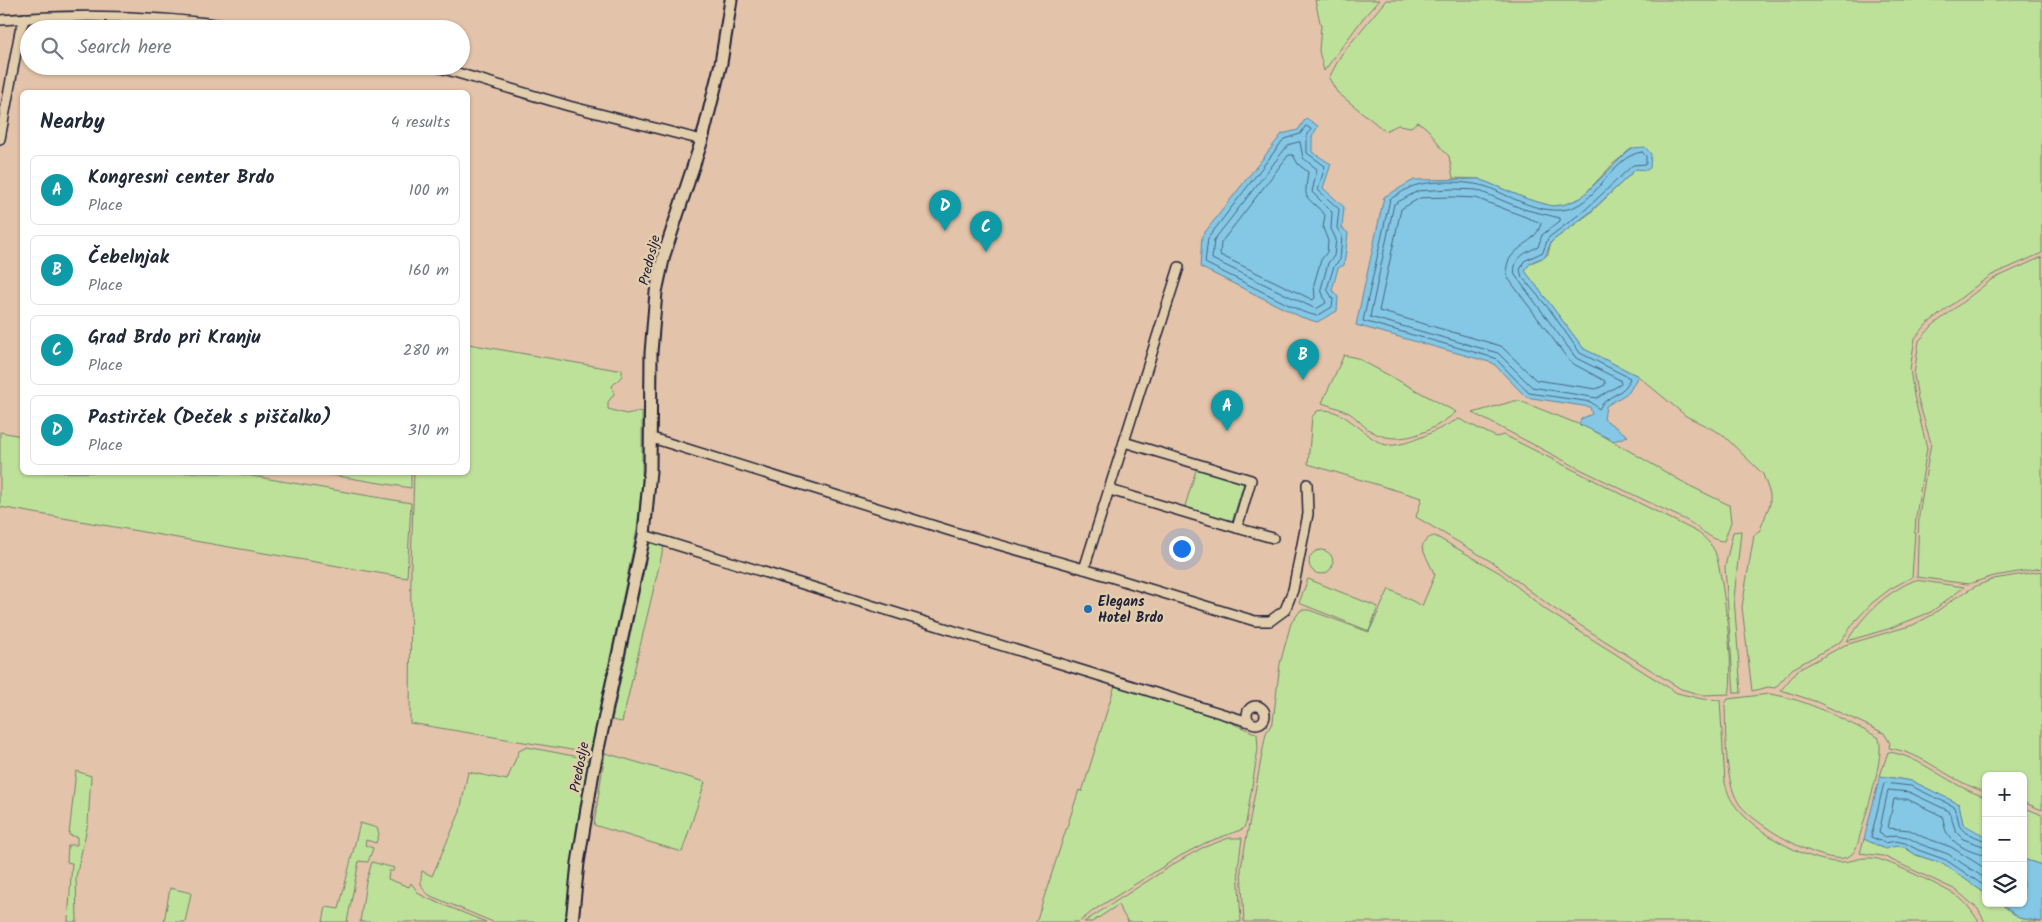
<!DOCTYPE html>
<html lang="en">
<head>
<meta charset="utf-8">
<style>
	body { margin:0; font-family:Kalam,sans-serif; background:#f2f2f3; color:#1f2937 }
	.controls { position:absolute; right:15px; bottom:15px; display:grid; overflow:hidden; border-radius:8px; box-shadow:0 1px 4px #0004 }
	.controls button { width:45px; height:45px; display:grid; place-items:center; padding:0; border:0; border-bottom:1px solid #e0e1e3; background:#fff; color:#1f2937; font:25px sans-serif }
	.you { position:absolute; left:1181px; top:548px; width:18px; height:18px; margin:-12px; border:4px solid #fff; border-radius:50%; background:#1a73e8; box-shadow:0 0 0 8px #1a73e833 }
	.badge { display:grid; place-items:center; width:32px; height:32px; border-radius:50%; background:#1f6fb2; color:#fff; font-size:16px; font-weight:700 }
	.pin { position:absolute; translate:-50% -41px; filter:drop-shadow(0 1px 2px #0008) }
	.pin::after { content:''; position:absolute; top:26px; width:18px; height:15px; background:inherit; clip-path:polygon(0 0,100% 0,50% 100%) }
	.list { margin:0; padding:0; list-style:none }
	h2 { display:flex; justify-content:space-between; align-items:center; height:65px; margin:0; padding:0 20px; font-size:21px }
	h2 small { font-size:16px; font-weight:400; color:#747a83 }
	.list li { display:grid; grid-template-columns:32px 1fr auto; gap:15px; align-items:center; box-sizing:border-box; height:70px; margin:0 10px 10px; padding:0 10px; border:1px solid #e0e1e3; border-radius:8px }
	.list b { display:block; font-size:19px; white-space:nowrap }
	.list p { margin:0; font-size:16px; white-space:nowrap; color:#747a83 }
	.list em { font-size:16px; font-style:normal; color:#747a83 }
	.icon { flex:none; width:28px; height:28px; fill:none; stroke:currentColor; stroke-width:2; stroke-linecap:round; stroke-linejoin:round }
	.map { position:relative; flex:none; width:2042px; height:922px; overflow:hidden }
	.search { position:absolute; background:#fff; box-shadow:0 1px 4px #0004; left:20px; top:20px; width:450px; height:55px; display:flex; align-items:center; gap:12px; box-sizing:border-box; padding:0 18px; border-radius:28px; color:#747a83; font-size:19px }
	.panel { position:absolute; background:#fff; box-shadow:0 1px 4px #0004; left:20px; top:90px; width:450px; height:385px; border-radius:8px }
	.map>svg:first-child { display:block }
	.green { fill:#bee19a; stroke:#70826a }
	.water { fill:#84c8e5; stroke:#5d86a1 }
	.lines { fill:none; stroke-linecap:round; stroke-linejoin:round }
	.shore { stroke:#49647f; stroke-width:1 }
	.minor-casing { stroke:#22223b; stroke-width:12 }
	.tertiary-casing { stroke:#22223b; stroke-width:15 }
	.minor { stroke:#e2cdac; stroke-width:9 }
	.tertiary { stroke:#e2cdac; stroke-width:11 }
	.poi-dot { fill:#1f6fb2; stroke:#e2cdac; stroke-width:2 }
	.labels { text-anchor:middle; stroke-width:5; stroke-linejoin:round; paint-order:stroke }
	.street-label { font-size:14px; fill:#22223b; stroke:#e2cdac }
	.poi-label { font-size:14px; font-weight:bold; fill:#22223b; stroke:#e2cdac; text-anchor:start }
</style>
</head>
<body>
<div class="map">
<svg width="2042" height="922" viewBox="0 0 2042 922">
	<rect width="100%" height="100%" fill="#e3c3a9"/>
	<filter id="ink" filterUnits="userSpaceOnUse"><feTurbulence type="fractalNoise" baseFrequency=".02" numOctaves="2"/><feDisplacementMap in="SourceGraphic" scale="10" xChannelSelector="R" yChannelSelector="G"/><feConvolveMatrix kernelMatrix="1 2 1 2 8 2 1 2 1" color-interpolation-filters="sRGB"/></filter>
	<g filter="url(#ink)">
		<g class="green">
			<path d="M1315,0H1379L1364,17L1324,71L1319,51L1321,26Z"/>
			<path d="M1386,0H2042V253L1992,275L1980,283L1927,324L1915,338L1910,369L1914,396L1927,448L1916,516L1912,577L1890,589L1872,603L1856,620L1840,642L1792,669L1775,688L1768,687L1752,691L1742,607L1754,535L1760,530L1770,504V494L1763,474L1722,434L1686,416L1638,376L1584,349L1525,271C1530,259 1540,262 1548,254L1551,242L1589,214L1636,169H1640L1633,148L1614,163L1581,198L1563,205L1552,206L1527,199L1479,179L1453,178L1449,156C1436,146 1434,129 1417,122L1411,127L1398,125L1385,131L1337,92L1329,78L1341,55Z"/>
			<path d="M2042,257V568L1994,576L1968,584L1917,577L1919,515L1931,443L1918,399L1914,375L1919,341L1932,326L1991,280Z"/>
			<path d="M468,344L617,370L622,369V376L612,386L614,394L608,402V409L626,414L642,411V481L637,530L590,753L410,723L411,566L414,473L468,472Z"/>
			<path d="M1344,355L1357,358L1456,412C1433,431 1399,448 1371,431C1362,426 1356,416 1347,412C1340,408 1330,406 1322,403Z"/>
			<path d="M1514,401H1520L1593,430L1688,485L1729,505L1731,522L1724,541C1711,541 1698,526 1686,520L1582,470L1473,413Z"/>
			<path d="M1324,410C1339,411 1349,420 1361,429C1368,435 1375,441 1383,444C1401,451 1442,427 1459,419L1496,437L1504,435L1697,532C1704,537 1711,543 1715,552C1723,573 1735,674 1729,694L1703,695L1681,689L1553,608L1492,562L1416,517L1422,498L1308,464L1312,417L1317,411Z"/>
			<path d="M0,432L22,436V472L234,473L411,503L407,578L0,507Z"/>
			<path d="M1197,467L1243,480L1244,483L1232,522L1186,509L1185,506Z"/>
			<path d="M319,473H411V488Z"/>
			<path d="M1741,531L1734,598L1741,693H1734L1725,567L1733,532Z"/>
			<path d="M1435,536L1500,573L1546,610L1677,693L1702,699L1720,700L1725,783C1727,790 1729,797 1734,804C1751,830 1806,861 1837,862C1853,863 1860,855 1878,859C1895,864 1941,886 1957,896C1966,902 1973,913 1979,922H1244L1241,868L1266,733L1273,722L1280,664L1291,623L1301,610H1309L1369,632L1389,589L1422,606L1435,575L1422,548C1424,541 1428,537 1435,536Z"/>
			<path d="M650,542L664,545L622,722L612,720Z"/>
			<circle cx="1321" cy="562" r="12"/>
			<path d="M2042,571V810L2023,802V776H1986V792C1950,782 1925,753 1889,748L1890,743L1884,733L1817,702L1781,690L1798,670L1845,645L1913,625L1932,615L1955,598L1976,586L1994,579Z"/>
			<path d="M1308,579L1378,607L1369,631L1299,603Z"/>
			<path d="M1915,580L1964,587L1931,612L1888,629L1847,641C1864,614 1885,593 1915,580Z"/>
			<path d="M1115,685L1213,715L1257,734L1258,749L1246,823L1243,829L1205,843L1180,856L1094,910L1079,922H1036L1079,790L1082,792Z"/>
			<path d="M1769,694C1808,699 1843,720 1878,737C1887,752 1864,819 1859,839C1857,846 1855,854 1847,857C1825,867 1749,822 1738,802C1724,778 1726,731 1725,704L1728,699Z"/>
			<path d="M527,747L584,758L588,761L576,831L567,922H493L431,896C420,889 420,883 422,871L432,876L460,812L468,772L507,780L519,751Z"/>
			<path d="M1888,752C1920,755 1952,788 1986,797V837L1968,829L1963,824L1959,804L1912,781L1880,776Z"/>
			<path d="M605,753L705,782L682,852L594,825Z"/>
			<path d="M76,771L91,776L88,823L76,877L77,922H68L72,863L67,862L68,845H77V837L69,835Z"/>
			<path d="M2023,807L2042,815V865L2023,859Z"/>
			<path d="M360,823L377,828L379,834L376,843L366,840L365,845L373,848L368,862L359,861L347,922H323L326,907L339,909Z"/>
			<path d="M1229,838H1242L1238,868L1241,922H1128L1118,905L1092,922H1084L1177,862L1202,848Z"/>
			<path d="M1864,839L1885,848L1896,846L1904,847L1916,855L1944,864L1986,894V903H2000L2019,918L2041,922H1985L1978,909L1956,890L1883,856L1860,853Z"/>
			<path d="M372,862L394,868L393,871H389L388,879L409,887L411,883L419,894L429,899L486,922H360L366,882Z"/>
			<path d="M170,888L191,893L185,922H164Z"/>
		</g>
		<g class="water">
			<path d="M1306,118L1318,126L1312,137V152L1331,164L1323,188L1344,207L1342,228L1348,233L1344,265L1338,268L1332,290L1338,297L1337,311L1317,322L1301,317L1200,267L1202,236L1282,134L1298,130Z"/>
			<path d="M1645,147L1651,154L1650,168L1647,170L1636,169L1589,213L1551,242L1545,257C1536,260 1529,261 1525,271L1584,349L1638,376L1629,392L1606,406L1604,419L1628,436L1614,441L1579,424L1581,419L1592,414L1590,407L1526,397L1493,363L1356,325L1384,197L1414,180L1479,179L1527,199L1552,206L1563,205L1581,198L1628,151L1633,148Z"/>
			<path d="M1880,776L1912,781L1959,804L1963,824L1986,837V894L1944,864L1916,855L1904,847L1896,846L1885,849L1864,839Z"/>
			<path d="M2023,859L2042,865V922L2019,918L2000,903H2023Z"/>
		</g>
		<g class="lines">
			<g class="shore">
				<path d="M1306,126L1311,129L1307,136V153L1325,166L1318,190L1339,209L1337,228L1342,236L1340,260L1334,266L1327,289L1333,299L1332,307L1317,316L1303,312L1205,263L1208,238L1284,139L1300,134Z"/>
				<path d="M1300,142L1303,158L1317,169L1312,192L1332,212L1331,229L1336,239L1334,256L1328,263L1321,289L1326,303L1316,309L1212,259L1214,240L1288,145Z"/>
				<path d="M1642,152L1646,156V164L1633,165L1585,210L1548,238L1543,252L1524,261L1520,270L1522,277L1550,310L1580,353L1630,378C1626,395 1605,395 1599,409L1591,402L1529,393L1495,358L1363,321L1390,199C1398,195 1408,187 1417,185C1435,180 1476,181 1492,189C1513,198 1537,212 1561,210C1598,208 1609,156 1642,152Z"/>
				<path d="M1289,155H1293L1298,164L1308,172C1304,204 1304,192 1325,215L1323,228L1328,241L1327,252L1321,260L1314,284L1315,298L1313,300L1220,255L1221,243Z"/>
				<path d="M1453,189L1477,190L1523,209L1560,218V221L1542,235L1538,247C1525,252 1512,259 1515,275L1576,358L1620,380L1621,384L1597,398L1532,387L1498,353L1370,317L1394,204L1418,191Z"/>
				<path d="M1453,197L1476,198L1541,223C1537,246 1499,249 1508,278L1570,362L1605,381V385L1596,389L1536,380L1501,346L1379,311L1401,209L1420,198Z"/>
				<path d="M1986,841L1966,833L1960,827L1955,807L1911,786L1884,783L1871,837L1885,843L1896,841L1905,843L1918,850L1946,860L1986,887"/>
				<path d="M1986,847L1963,839L1956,832L1949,811L1909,792L1888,790L1879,833L1886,837L1896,835L1907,837L1920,844L1948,854L1986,879"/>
				<path d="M1986,855C1972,854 1952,844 1946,831C1944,827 1944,821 1942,816L1907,799H1894L1888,828L1910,830L1923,837L1951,847L1986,869"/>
			</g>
			<defs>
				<g id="minor">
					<path d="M0,20C84,13 169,16 253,29"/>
					<path d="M434,66L569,106L702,140"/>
					<path d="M0,139L20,31L25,18"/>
					<path d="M652,438L954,532L1084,569L1255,621H1270L1285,610L1293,590L1308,514L1307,484"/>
					<path d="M1110,490L1237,528L1251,480L1124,442"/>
					<path d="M1237,528L1273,538"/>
					<path d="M644,535L1249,722"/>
					<path d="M1084,569L1179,267"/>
					<circle cx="1256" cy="715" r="9"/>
				</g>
				<path id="tertiary" d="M572,922L578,863L593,772L644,535L650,471L651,353L656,292L664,255L702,140L721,63L731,0"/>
			</defs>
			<use href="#minor" class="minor-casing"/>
			<use href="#tertiary" class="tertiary-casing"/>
			<use href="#minor" class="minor"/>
			<use href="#tertiary" class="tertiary"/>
		</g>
	</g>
	<circle class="poi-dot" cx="1088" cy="609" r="5"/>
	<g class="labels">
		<g class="street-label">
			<text transform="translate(649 260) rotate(-76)" y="5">Predoslje</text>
			<text transform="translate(579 767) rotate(-79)" y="5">Predoslje</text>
		</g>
		<g class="poi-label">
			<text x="1098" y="606">Elegans<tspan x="1098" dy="16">Hotel Brdo</tspan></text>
		</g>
	</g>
</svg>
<div class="controls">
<button>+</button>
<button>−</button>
<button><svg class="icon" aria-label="layers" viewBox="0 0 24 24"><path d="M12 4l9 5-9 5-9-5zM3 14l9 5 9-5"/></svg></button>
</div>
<div class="you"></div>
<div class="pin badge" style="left:1227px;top:431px;background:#0f9aa8">A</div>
<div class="pin badge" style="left:1303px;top:380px;background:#0f9aa8">B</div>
<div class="pin badge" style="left:986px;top:252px;background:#0f9aa8">C</div>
<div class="pin badge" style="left:945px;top:231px;background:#0f9aa8">D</div>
<div class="search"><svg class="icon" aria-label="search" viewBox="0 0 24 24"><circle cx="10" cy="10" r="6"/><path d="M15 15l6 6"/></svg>Search here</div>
<section class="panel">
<h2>Nearby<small>4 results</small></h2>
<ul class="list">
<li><span class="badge" style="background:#0f9aa8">A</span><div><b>Kongresni center Brdo</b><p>Place</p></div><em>100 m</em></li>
<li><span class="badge" style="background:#0f9aa8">B</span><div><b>Čebelnjak</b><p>Place</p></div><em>160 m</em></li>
<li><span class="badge" style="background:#0f9aa8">C</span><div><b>Grad Brdo pri Kranju</b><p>Place</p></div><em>280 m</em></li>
<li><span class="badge" style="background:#0f9aa8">D</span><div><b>Pastirček (Deček s piščalko)</b><p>Place</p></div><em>310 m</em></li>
</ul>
</section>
</div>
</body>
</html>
